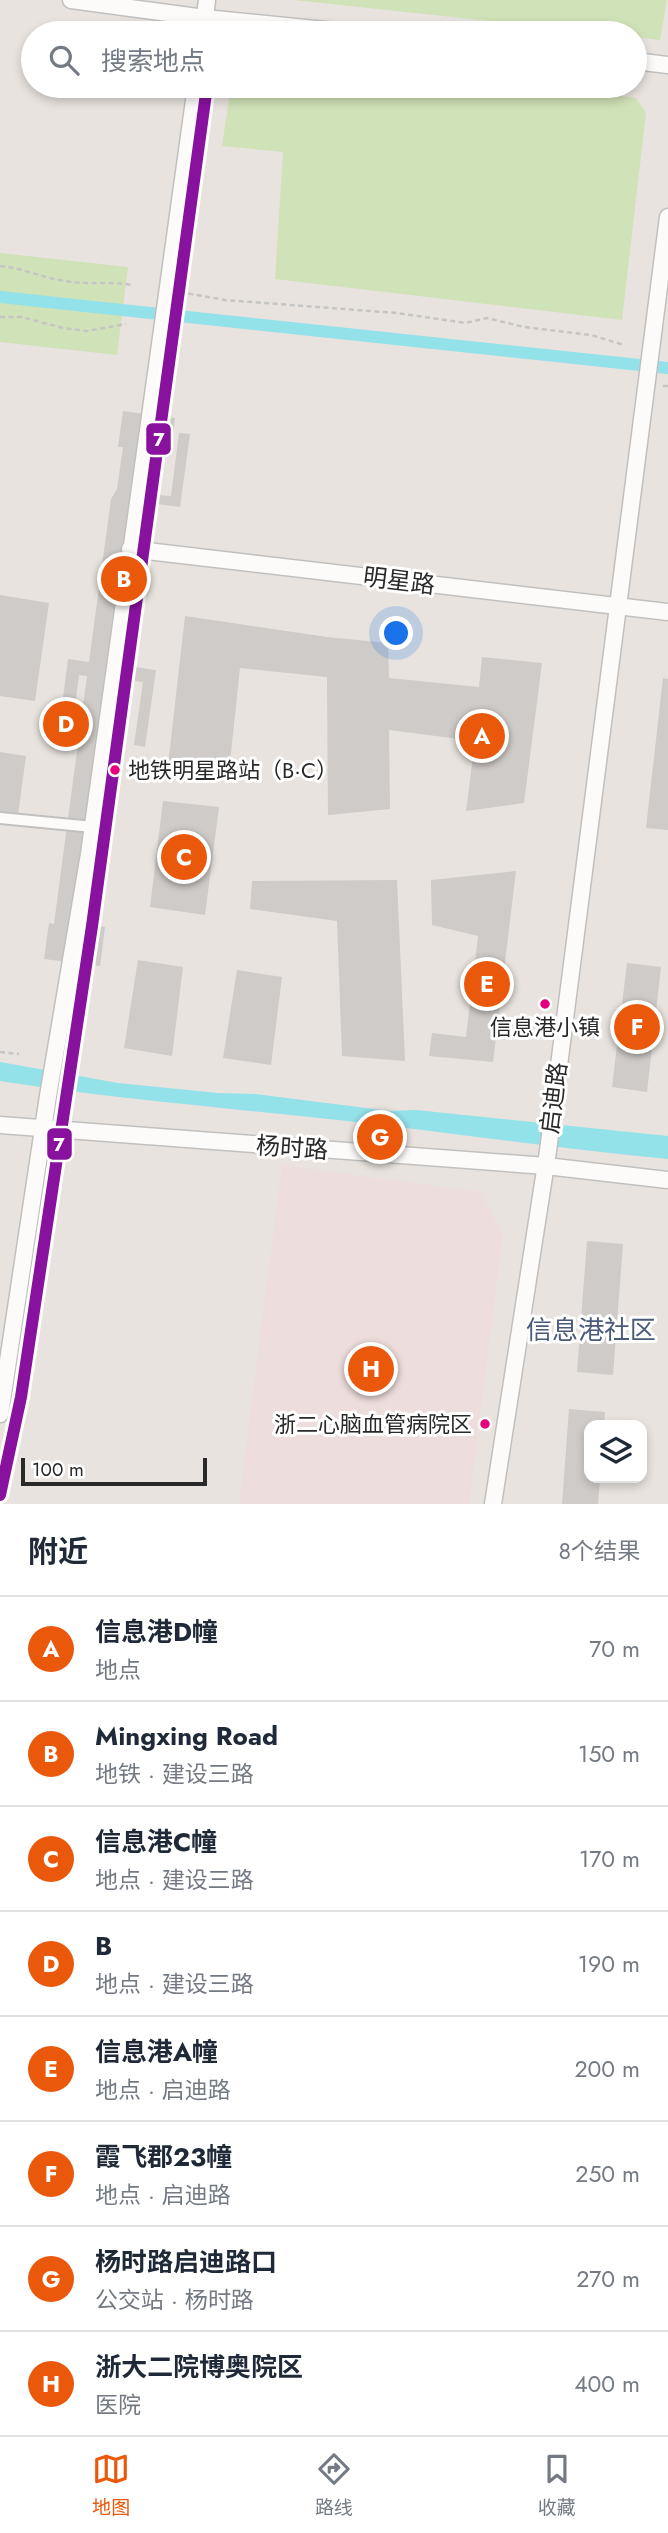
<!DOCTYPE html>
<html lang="zh">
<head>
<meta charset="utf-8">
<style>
	body { margin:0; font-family:Jost,"Noto Sans SC",sans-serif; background:#f6f6f7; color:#1f2937 }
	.controls { position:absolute; right:21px; bottom:21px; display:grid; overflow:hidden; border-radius:14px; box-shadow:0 4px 10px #0003 }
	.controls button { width:63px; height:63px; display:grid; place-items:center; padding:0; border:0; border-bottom:2px solid #e0e1e3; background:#fff; color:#1f2937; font:35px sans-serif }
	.scale { position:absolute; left:21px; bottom:18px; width:186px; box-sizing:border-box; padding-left:7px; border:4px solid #292929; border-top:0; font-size:19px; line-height:24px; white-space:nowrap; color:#292929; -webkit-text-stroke:5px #fff; paint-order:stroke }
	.you { position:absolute; left:397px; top:634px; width:24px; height:24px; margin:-18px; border:5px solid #fff; border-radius:50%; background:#1a73e8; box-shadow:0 0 0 10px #1a73e833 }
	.badge { display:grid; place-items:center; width:46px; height:46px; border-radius:50%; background:#ea580c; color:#fff; font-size:23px; font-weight:700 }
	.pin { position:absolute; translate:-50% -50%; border:4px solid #fff; box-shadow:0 2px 7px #0006 }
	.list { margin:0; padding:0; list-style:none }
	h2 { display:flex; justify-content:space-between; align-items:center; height:91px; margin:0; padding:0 28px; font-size:30px }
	h2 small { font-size:23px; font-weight:400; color:#747a83 }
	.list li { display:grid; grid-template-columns:46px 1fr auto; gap:21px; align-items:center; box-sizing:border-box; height:105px; padding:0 28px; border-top:2px solid #e0e1e3 }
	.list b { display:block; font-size:26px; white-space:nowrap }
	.list p { margin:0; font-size:23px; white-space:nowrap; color:#747a83 }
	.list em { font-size:23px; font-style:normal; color:#747a83 }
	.icon { flex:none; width:38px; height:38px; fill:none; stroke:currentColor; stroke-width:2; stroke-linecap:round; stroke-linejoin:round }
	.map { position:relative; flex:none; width:668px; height:1504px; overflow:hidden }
	.search { position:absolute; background:#fff; box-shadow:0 4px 10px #0003; left:21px; right:21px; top:21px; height:77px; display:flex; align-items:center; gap:18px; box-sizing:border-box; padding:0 24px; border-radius:38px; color:#747a83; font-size:26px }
	.sheet { height:931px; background:#fff }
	nav { display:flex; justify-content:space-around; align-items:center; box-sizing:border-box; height:98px; border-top:2px solid #e0e1e3; background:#fff; font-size:19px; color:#747a83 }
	nav a { display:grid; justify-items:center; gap:4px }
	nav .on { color:#ea580c }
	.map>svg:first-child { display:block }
	.medical { fill:#edd }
	.green { fill:#d0e2b7 }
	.water { fill:#93e1e9 }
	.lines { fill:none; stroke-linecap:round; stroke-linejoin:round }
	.canal { stroke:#93e1e9; stroke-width:12 }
	.building { fill:#cfcbc8 }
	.street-casing { stroke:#c1c0c0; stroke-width:14 }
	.secondary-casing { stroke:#c1c0c0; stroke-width:19 }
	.path { stroke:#c6c5c5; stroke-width:2.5; stroke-dasharray:5 3.5; stroke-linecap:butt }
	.street { stroke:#fcfbfa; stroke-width:10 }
	.secondary { stroke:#fcfbfa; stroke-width:16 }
	.metro-1-casing { stroke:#fff; stroke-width:18 }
	.metro-1 { stroke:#88129e; stroke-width:12 }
	.bus-dot { fill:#e5007d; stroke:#fff; stroke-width:2.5 }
	.labels { text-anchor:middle; stroke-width:6; stroke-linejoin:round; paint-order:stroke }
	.bus-label { font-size:22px; fill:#292929; stroke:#fff; text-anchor:start }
	.street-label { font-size:24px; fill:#292929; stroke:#fff }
	.neighbourhood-label { font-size:26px; fill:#4a5a79; stroke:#fff }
	.line-badge { stroke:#fff; stroke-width:2.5 }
	.badge-label { font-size:19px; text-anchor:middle; font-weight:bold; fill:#fff }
</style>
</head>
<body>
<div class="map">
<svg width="668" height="1504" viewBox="0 0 668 1504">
	<rect width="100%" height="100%" fill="#e8e3de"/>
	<path class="medical" d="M282,1165L480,1192L503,1235L469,1504H239Z"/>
	<g class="green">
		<path d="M294,0H667L660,40L635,37V33H600Z"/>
		<path d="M231,86H548L636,98L646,113L622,320L275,279L283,152L222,146Z"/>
		<path d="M0,253L128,267L117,355L0,342Z"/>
	</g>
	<path class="water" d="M0,1062L118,1083L218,1093L255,1094L390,1111L416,1110L668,1136V1159C561,1149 454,1133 347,1121C231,1108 115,1099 0,1081Z"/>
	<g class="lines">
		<path class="canal" d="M0,297L668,368"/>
	</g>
	<g class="building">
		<path d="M123,411L175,418L170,456L164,455L158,495L171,496L179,433L190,434L180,507L157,504L135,667L156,670L145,747L134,745L143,682L133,681L100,926L105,927L100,966L44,959L49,923L54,924L87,676L79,675L71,739L58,737L68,659L89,662L111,499L117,489L123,447H118Z"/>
		<path d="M0,595L49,603L35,701L0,696Z"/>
		<path d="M185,616L327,637L388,643L389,678L479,687L482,657L542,663L524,803L466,811L475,741L389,730L390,809L328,815L327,677L240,668L228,781L167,774Z"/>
		<path d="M663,678L668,679V830L646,828Z"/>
		<path d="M0,752L26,756L18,815L0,813Z"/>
		<path d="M163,801L219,807L205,915L150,907Z"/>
		<path d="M516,871L493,1062L429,1056L432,1033L466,1037L478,936L432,925L431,880Z"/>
		<path d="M397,880L405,1061L342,1056L337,921L250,909L252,881Z"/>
		<path d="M138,960L183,967L172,1056L124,1048Z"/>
		<path d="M627,963L661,967L647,1092L612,1087Z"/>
		<path d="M237,970L282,977L271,1065L223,1058Z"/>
		<path d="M587,1241L623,1244L613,1375L577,1372Z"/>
		<path d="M569,1409L605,1412L604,1425H589V1478H600L598,1504H562Z"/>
	</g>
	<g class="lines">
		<defs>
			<path id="street" d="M0,818L93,827"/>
			<g id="secondary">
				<path d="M71,0L205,18L355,33"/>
				<path d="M203,33L207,0"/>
				<path d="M635,61L668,65"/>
				<path d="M130,549L668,612"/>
				<path d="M0,1125L546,1166L668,1180"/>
				<path d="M0,1414L48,1096L89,854L196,86"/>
				<path d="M493,1504L548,1151L668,217"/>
			</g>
		</defs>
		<use href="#street" class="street-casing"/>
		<use href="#secondary" class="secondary-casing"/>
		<g class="path">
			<path d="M0,266C23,268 43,278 65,281C87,285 110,281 132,285"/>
			<path d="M180,292L225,300L397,313L465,323L487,318L524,327L591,335L624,345"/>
			<path d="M0,317H21L63,328L87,331L126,324"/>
			<path d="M663,386H668"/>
			<path d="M0,1052L19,1054"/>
		</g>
		<use href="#street" class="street"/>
		<use href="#secondary" class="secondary"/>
		<defs>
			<path id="metro-1" d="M0,1495L21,1397L92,926L207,86"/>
		</defs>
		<use href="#metro-1" class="metro-1-casing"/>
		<use href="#metro-1" class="metro-1"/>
	</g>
	<g class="bus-dot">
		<circle cx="115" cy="770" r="6"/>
		<circle cx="545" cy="1004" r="6"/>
		<circle cx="485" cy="1424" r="6"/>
	</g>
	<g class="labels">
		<g class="bus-label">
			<text x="128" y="778">地铁明星路站（B·C）</text>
			<text x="545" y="1035" text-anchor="middle">信息港小镇</text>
			<text x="472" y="1432" text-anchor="end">浙二心脑血管病院区</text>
		</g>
		<g class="street-label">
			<text transform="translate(399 581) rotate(7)" y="8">明星路</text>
			<text transform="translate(554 1098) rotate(-83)" y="8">启迪路</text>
			<text transform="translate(292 1148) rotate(4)" y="8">杨时路</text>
		</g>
		<g class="neighbourhood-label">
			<text x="591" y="1339">信息港社区</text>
		</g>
	</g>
	<g class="line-badge">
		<rect x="145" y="422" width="27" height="34" rx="7" fill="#88129e"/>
		<rect x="46" y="1127" width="27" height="34" rx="7" fill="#88129e"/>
	</g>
	<g class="badge-label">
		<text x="159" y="446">7</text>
		<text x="59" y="1151">7</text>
	</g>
</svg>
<div class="controls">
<button><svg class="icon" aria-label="layers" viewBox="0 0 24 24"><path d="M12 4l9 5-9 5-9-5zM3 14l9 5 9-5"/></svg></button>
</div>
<div class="scale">100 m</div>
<div class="you"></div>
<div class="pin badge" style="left:482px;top:736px">A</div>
<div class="pin badge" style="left:124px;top:579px">B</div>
<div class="pin badge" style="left:184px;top:857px">C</div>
<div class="pin badge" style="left:66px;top:724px">D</div>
<div class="pin badge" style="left:487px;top:984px">E</div>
<div class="pin badge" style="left:637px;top:1027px">F</div>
<div class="pin badge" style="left:380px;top:1137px">G</div>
<div class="pin badge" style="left:371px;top:1369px">H</div>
<div class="search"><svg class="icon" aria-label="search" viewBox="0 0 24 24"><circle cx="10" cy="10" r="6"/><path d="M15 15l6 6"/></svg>搜索地点</div>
</div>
<section class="sheet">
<h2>附近<small>8个结果</small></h2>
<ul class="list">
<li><span class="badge">A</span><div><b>信息港D幢</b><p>地点</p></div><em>70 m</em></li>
<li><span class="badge">B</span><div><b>Mingxing Road</b><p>地铁 · 建设三路</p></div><em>150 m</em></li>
<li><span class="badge">C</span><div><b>信息港C幢</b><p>地点 · 建设三路</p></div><em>170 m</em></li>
<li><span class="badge">D</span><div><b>B</b><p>地点 · 建设三路</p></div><em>190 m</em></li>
<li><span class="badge">E</span><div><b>信息港A幢</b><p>地点 · 启迪路</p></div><em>200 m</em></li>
<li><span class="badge">F</span><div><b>霞飞郡23幢</b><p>地点 · 启迪路</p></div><em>250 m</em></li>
<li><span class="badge">G</span><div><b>杨时路启迪路口</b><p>公交站 · 杨时路</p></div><em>270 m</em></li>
<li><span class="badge">H</span><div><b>浙大二院博奥院区</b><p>医院</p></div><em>400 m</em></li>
</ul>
</section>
<nav>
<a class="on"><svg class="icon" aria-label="map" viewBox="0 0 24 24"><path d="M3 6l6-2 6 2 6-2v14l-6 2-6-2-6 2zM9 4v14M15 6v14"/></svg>地图</a>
<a><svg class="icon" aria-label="directions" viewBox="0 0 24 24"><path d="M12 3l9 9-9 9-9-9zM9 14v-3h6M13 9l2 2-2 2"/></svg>路线</a>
<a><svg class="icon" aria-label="saved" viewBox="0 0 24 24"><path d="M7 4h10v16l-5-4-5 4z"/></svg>收藏</a>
</nav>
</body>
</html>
